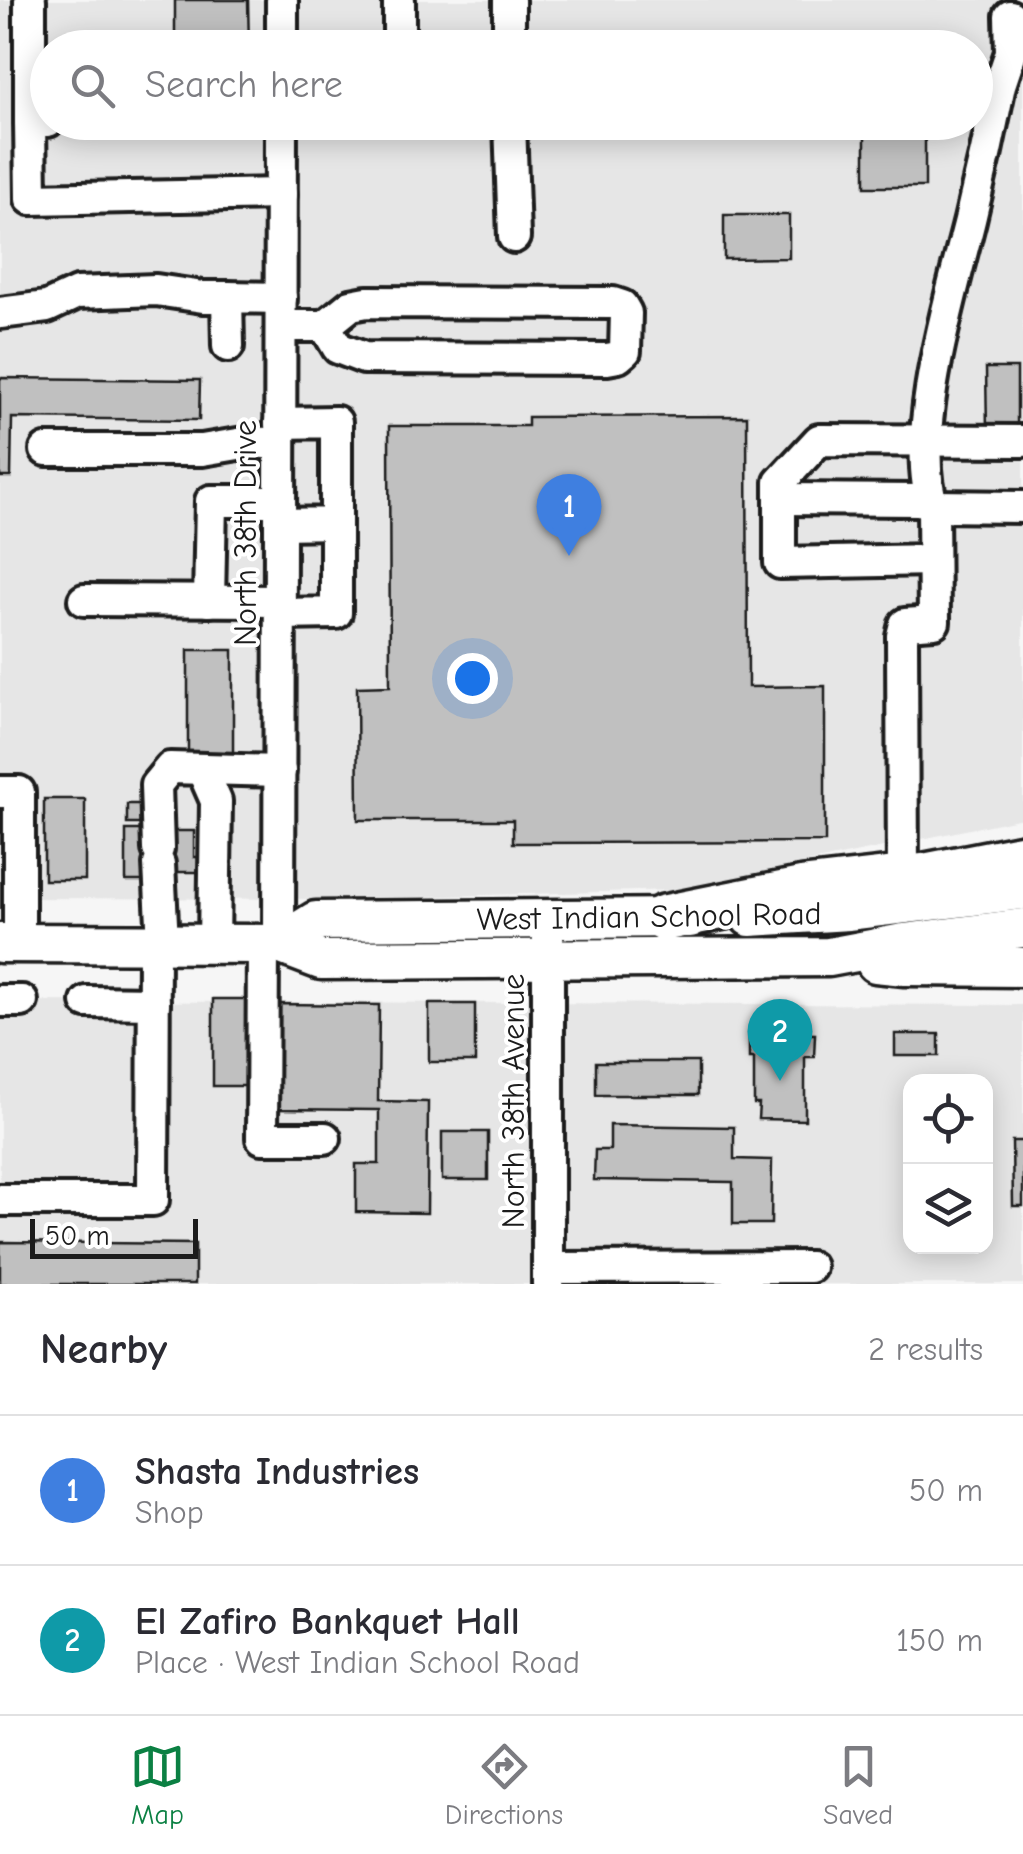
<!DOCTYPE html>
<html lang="en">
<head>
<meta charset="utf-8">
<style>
	body { margin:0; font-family:"Comic Neue",sans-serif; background:#f2f2f3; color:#2b2b33 }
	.controls { position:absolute; right:30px; bottom:30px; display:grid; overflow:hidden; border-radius:20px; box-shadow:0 5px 25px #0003 }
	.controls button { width:90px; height:90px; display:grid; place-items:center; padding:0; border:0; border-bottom:2px solid #e1e1e2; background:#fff; color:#2b2b33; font:50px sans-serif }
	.scale { position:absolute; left:30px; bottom:25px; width:168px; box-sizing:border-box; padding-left:10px; border:5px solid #1c1c1c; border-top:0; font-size:28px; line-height:35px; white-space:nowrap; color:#1c1c1c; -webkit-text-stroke:8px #fff; paint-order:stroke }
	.you { position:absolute; left:472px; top:678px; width:35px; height:35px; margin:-25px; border:8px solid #fff; border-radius:50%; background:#1a73e8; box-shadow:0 0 0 15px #1a73e833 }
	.badge { display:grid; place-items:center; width:65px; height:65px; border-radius:50%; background:#0b8043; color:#fff; font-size:32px; font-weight:700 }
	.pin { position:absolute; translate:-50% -82px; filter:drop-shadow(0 2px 5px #0008) }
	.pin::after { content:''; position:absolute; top:52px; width:35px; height:30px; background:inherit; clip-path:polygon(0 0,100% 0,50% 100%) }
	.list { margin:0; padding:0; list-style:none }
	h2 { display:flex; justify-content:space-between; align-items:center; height:130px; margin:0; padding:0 40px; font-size:42px }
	h2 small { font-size:32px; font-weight:400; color:#7c7c81 }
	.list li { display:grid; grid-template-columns:65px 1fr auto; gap:30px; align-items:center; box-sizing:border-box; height:150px; padding:0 40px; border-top:2px solid #e1e1e2 }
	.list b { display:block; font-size:38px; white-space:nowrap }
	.list p { margin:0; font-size:32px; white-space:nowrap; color:#7c7c81 }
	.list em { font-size:32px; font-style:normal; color:#7c7c81 }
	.icon { flex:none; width:55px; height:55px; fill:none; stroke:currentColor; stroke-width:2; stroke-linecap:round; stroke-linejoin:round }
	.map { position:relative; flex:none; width:1023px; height:1284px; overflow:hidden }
	.search { position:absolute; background:#fff; box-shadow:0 5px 25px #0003; left:30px; right:30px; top:30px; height:110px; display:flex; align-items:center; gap:25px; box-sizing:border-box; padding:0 35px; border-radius:55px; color:#7c7c81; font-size:38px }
	.sheet { height:430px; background:#fff }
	nav { display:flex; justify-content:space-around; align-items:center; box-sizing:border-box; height:140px; border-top:2px solid #e1e1e2; background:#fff; font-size:28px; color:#7c7c81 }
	nav a { display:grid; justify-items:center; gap:5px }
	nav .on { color:#0b8043 }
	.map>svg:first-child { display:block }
	.built { fill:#e6e6e6; fill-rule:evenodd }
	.building { fill:#c0c0c0; stroke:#1c1c1c; stroke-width:2.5 }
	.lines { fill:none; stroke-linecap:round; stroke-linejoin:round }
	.minor-casing { stroke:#1c1c1c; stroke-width:38 }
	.major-casing { stroke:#1c1c1c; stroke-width:45 }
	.highway-casing { stroke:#1c1c1c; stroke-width:52 }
	.minor { stroke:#fff; stroke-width:30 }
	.major { stroke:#fff; stroke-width:38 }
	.highway { stroke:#fff; stroke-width:45 }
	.labels { text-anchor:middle; stroke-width:8; stroke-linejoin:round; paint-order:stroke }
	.street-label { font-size:32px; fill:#1c1c1c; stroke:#fff }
</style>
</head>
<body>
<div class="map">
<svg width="1023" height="1284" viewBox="0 0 1023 1284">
	<rect width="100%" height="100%" fill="#f6f6f6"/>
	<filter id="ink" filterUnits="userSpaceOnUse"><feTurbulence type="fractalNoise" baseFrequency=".01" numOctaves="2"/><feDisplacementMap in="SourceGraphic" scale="20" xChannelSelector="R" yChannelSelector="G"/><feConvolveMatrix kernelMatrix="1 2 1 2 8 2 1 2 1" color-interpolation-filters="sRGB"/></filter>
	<g filter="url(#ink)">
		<g class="built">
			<path d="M0,0H1023V818L677,890L334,899L0,898ZM48,48H976V122H48Z"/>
			<path d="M0,1001L1023,1005V1284H0ZM910,1082H986V1246H910Z"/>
		</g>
		<g class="building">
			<path d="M175,0H248L249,48H175Z"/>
			<rect x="865" y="122" width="60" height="65"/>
			<path d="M724,215H789V258L724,259Z"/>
			<path d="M986,368H1017V432H987Z"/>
			<path d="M0,378L200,380L199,420L12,418L11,477H0Z"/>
			<path d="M747,416L748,687L825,686V842L513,843V820H358L357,687L390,686L389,426H528V417Z"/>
			<rect x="188" y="650" width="45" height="105"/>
			<rect x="44" y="799" width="41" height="81"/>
			<rect x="127" y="804" width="17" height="20"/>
			<rect x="126" y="830" width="19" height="51"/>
			<path d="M161,831H194V857H204V872H161Z"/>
			<rect x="213" y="999" width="43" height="87"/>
			<path d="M275,1004L379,1005L378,1101L428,1102L427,1213L356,1212V1164H379V1110L275,1109Z"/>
			<rect x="429" y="1004" width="46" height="58"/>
			<path d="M749,1033L815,1034L814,1057H805V1120L758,1119L759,1104H754V1058H749Z"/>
			<rect x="895" y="1034" width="44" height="22"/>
			<rect x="596" y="1062" width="102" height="33"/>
			<path d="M610,1125L734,1127V1159L772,1160L771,1224H733V1182L594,1180L595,1150H610Z"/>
			<rect x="442" y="1132" width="46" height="48"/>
			<path d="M1012,1141H1023V1206H1013Z"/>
			<path d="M0,1242L195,1244V1284H0Z"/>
		</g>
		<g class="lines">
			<defs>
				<g id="minor">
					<path d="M399,0V48"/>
					<path d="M509,0V48"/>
					<path d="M282,48V0"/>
					<path d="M30,121V0"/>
					<path d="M48,121H30L31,199L281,194"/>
					<path d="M510,122L514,237"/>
					<path d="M0,313L47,307L77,293L156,290L203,297H227"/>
					<path d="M281,326H325L351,305L367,302L613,303L622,306L626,313L625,351L618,357L607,359L364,358L338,348L325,326"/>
					<path d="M228,346L227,297L281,298"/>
					<path d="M280,423L336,422V523L280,524"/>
					<path d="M46,450H202L250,442L280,444"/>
					<path d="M780,499L920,500L933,506"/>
					<path d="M933,506C908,436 952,293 970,220C981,175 991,130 1000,85L1011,52L1010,16"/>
					<path d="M933,560L780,563V482L819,440L1023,441"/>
					<path d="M84,600L280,601"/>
					<path d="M209,601L211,501H280"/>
					<path d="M280,614L336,613V523"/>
					<path d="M202,769L216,801L214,944"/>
					<path d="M0,792H19V943"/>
					<path d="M158,849L156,785L170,768L280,771"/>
					<path d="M159,864L163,943"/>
					<path d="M903,879L902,636L905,624L934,622L933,506L1023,507"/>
					<path d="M263,944L262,1138H325"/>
					<path d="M279,944L281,122"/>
					<path d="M0,1001H22"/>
					<path d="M87,1002L154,1003"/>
					<path d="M0,1200H153L154,943"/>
					<path d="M548,1268L810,1267"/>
					<path d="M548,1284V919"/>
				</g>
				<g id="major">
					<path d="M750,917L849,911L1023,890"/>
					<path d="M0,943L279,944L321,960L829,957L904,943L1023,928"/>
					<path d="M279,944L316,921L690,918"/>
					<path d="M876,963L905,966L1023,967"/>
				</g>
				<path id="highway" d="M664,918L804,890L926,876L1023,857"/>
			</defs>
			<use href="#minor" class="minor-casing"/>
			<use href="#major" class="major-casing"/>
			<use href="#highway" class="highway-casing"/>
			<use href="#minor" class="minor"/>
			<use href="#major" class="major"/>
			<use href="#highway" class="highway"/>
		</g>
	</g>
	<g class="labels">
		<g class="street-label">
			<text transform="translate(245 533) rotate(-90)" y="11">North 38th Drive</text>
			<text transform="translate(649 916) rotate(-1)" y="11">West Indian School Road</text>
			<text transform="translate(513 1101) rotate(-90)" y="11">North 38th Avenue</text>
		</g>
	</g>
</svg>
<div class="controls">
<button><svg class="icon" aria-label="locate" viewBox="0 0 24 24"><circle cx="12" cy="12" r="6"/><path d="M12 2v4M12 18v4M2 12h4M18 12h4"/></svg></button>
<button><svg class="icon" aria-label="layers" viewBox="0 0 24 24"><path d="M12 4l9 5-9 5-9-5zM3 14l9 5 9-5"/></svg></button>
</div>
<div class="scale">50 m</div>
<div class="you"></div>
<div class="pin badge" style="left:569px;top:556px;background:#3f7fe0">1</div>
<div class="pin badge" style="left:780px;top:1081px;background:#0f9aa8">2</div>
<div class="search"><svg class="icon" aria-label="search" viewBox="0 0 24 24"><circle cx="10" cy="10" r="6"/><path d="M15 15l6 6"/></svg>Search here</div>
</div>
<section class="sheet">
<h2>Nearby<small>2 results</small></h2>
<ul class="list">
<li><span class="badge" style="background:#3f7fe0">1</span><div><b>Shasta Industries</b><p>Shop</p></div><em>50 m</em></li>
<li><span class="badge" style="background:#0f9aa8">2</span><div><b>El Zafiro Bankquet Hall</b><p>Place · West Indian School Road</p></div><em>150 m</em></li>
</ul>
</section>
<nav>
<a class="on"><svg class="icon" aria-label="map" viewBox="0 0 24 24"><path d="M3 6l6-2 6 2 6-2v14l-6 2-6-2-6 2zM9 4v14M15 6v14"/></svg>Map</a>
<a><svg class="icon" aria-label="directions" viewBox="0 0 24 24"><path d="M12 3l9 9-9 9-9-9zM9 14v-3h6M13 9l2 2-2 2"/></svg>Directions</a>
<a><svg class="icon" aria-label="saved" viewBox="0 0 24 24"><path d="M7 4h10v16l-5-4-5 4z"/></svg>Saved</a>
</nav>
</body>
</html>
